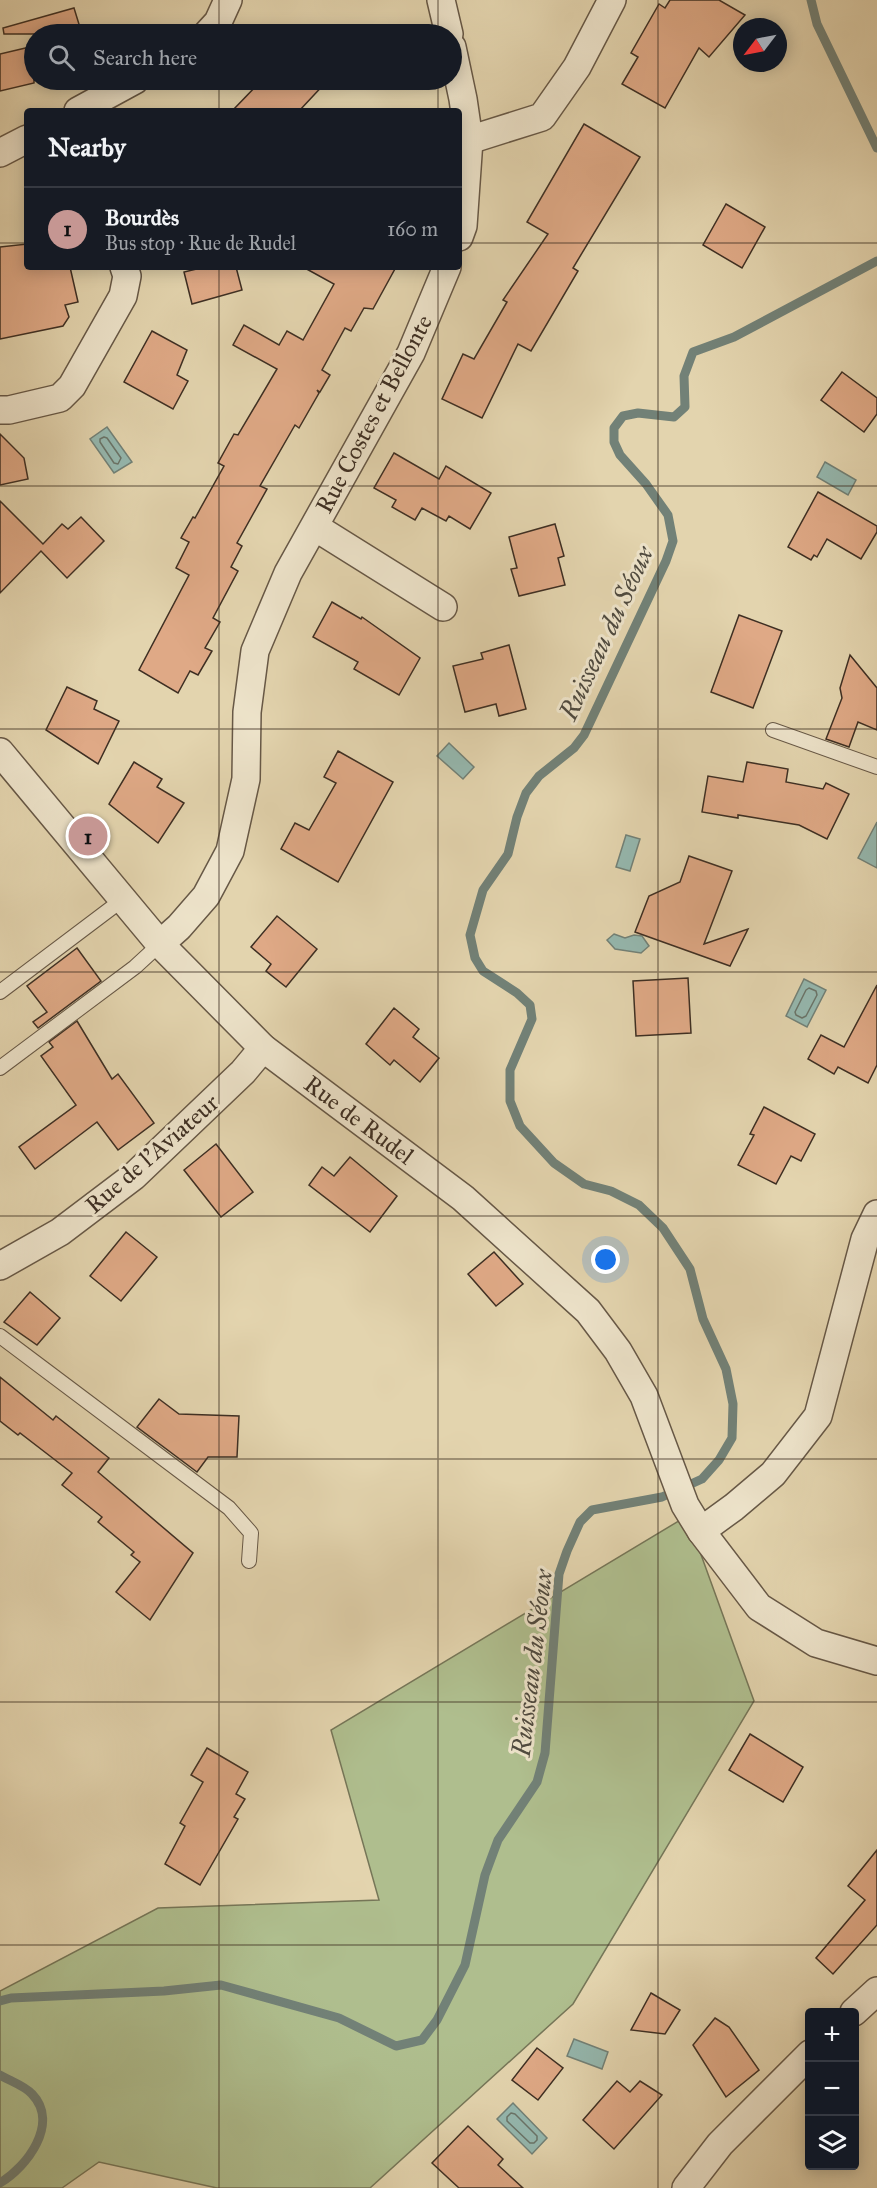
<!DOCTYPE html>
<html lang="en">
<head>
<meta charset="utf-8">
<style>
	body { margin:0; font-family:"IM FELL Great Primer",serif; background:#242831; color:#f1f3f6 }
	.controls { position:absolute; right:18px; bottom:18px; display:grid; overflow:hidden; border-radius:6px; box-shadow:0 3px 15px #0003 }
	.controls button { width:54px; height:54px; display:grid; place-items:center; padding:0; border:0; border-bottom:2px solid #363941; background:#171b24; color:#f1f3f6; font:30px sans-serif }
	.compass { position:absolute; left:733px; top:18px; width:54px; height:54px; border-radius:50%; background:#171b24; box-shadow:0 3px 15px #0003; rotate:238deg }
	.you { position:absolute; left:606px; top:1260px; width:21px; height:21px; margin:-15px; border:4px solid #fff; border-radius:50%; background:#1a73e8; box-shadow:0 0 0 9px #1a73e833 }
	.badge { display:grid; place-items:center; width:39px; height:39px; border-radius:50%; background:#c59692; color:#111; font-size:20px; font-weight:700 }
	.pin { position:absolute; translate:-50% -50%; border:3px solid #fff; box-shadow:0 2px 6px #0006 }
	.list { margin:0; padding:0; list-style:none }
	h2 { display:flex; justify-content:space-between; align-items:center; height:78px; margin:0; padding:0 24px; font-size:26px }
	h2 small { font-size:20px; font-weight:400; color:#9ea1a6 }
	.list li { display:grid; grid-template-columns:39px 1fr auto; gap:18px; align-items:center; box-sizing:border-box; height:84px; padding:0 24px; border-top:2px solid #363941 }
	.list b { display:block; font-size:22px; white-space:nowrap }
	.list p { margin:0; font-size:20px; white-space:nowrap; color:#9ea1a6 }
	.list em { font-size:20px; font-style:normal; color:#9ea1a6 }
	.icon { flex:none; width:33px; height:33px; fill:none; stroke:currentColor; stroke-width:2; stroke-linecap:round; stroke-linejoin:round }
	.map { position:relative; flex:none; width:877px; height:2188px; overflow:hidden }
	.search { position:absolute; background:#171b24; box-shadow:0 3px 15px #0003; left:24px; top:24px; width:438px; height:66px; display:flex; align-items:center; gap:15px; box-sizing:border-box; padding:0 21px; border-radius:33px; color:#9ea1a6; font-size:22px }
	.panel { position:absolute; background:#171b24; box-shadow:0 3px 15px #0003; left:24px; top:108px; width:438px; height:162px; border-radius:6px }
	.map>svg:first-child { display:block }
	.green { fill:#afbe8e; stroke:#767658; stroke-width:1.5 }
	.water { fill:#95b8af; stroke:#728177; stroke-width:1.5 }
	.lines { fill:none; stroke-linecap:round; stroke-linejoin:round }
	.shore { stroke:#6a7469; stroke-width:1.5 }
	.stream { stroke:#728177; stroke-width:9 }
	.building { fill:#dfa986; stroke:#3e2f23; stroke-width:1.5 }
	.service-casing { stroke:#675846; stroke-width:16 }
	.minor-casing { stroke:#675846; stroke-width:30 }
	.service { stroke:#ede3ca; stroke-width:14 }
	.minor { stroke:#ede3ca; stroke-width:27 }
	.grid { fill:none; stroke:#3e2f23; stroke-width:1.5; stroke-opacity:0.55 }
	.labels { text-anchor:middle; stroke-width:6; stroke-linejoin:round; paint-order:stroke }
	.street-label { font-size:24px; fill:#3e2f23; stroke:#ede3ca }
	.water-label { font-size:26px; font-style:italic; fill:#4f4a3f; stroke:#ede3ca }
</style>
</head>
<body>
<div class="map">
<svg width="877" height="2188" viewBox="0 0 877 2188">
	<rect width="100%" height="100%" fill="#e3d4ae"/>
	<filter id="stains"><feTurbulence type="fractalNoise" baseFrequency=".00333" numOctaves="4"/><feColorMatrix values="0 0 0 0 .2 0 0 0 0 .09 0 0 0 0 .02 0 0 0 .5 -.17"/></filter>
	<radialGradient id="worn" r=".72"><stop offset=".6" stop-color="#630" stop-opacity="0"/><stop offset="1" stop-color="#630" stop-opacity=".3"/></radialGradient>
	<path class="green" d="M687,1516L754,1701L573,2004L370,2188H217L99,2162L62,2188H0V1991L158,1908L379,1900L331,1730Z"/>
	<g class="water">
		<path d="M107,427L132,462L114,473L90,439Z"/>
		<path d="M825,462L856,480L848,495L817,477Z"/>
		<path d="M449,743L474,767L463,779L437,756Z"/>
		<path d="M877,822V868L858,858Z"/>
		<path d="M626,835L640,839L630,871L616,867Z"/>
		<path d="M614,934L625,938L634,935L642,936L649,946L641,953L615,949L607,940Z"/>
		<path d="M804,979L826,990L807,1027L786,1016Z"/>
		<path d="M574,2039L608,2052L602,2069L567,2056Z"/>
		<path d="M513,2103L547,2138L532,2154L497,2119Z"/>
	</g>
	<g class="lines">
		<g class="shore">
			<path d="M104,437L107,438L121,458L118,464L114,463L100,442V439Z"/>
			<path d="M809,988L816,991L817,995L806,1016L802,1018L796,1015L795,1012L806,990Z"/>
			<path d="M511,2113L515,2114L537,2136V2140L534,2143H530L507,2121V2117Z"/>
		</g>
		<g class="stream">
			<path d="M811,0L817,24L877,148"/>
			<path d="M0,2001L11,1998L164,1991L221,1985L339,2018L396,2046L422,2040L437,2020L465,1965L485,1875L498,1840L537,1782L545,1753L559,1574L567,1551L580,1522L592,1510L662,1497L702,1479L719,1460L732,1438L733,1404L726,1369L703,1319L690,1269L663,1228L639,1205L611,1191L584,1184L554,1163L520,1126L510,1101V1070L532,1019L530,1005L517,993L483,971L475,958L470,935L483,890L508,854L517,817L526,793L539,776L574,748L584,735L666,561L673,541L668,515L646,484L620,455L614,442V428L623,416L638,413L674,417L685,407L684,376L693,352L734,337L877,261"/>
			<path d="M0,2075C10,2081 25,2086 32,2094C60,2123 27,2167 0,2183"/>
		</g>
	</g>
	<g class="building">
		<path d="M670,0H719L745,15L709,57L699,48L665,108L622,84L638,57L631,53L659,4L665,8Z"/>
		<path d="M74,8L82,34H4L3,28Z"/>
		<path d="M34,46V83L0,91V54Z"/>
		<path d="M262,80H328L299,111H232Z"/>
		<path d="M584,124L640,157L573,268L578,271L531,351L518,344L482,418L442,399L463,354L474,359L507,302L503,300L548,234L527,222Z"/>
		<path d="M726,204L765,227L742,268L703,245Z"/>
		<path d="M27,244V267H70L78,302L65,305L69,317L63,326L0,339V247Z"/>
		<path d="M205,267H236L242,290L192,304L184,272Z"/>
		<path d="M303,267H396L373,309L364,308L351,331L345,328L322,370L330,375L320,392L317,390L319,393L299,428L295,425L260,486L267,489L237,543L242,546L231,567L238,571L213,618L220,622L205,648L212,651L198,675L190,671L178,693L139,670L189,575L176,568L189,542L181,538L193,517L195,518L224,466L218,463L234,434L238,435L277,369L233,345L244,325L279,345L287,331L303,340L334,284Z"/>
		<path d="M152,331L187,350L177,375L188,381L173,409L124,382Z"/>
		<path d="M842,372L877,398V414L864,432L821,400Z"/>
		<path d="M0,434L24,458L28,479L0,485Z"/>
		<path d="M394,453L439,479L446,466L491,493L470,529L449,516L446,521L422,508L415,520L392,507L396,500L374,488Z"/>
		<path d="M818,492L877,526V532L861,559L827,539L817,557L814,555L811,560L788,547Z"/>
		<path d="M0,501L43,544L62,524L68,529L81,517L104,541L67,578L41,551L0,593Z"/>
		<path d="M555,524L564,556L558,558L565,585L519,596L511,569L517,568L509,537Z"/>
		<path d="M332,602L361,619L362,617L420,658L399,695L354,669L358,662L313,637Z"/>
		<path d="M739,615L782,631L753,708L711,692Z"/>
		<path d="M509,645L526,709L499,716L496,704L465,712L453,666L483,659L481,653Z"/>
		<path d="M850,655L877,688V730L858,722L849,747L826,739L842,698L840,688Z"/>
		<path d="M67,687L97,701L94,709L119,721L98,764L46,730Z"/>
		<path d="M338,751L393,782L338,882L281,849L295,823L309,830L336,783L324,777Z"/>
		<path d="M134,762L162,779L157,787L184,803L158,843L109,804Z"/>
		<path d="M747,762L788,769L786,782L823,789L826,783L849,794L827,839L799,825L738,815V818L702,812L708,776L743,782Z"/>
		<path d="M689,856L732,871L704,944L748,929L730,966L635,932L649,896L680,882Z"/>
		<path d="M277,916L317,949L286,987L266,971L271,964L251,947Z"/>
		<path d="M77,948L101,981L38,1028L33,1022L47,1012L27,986Z"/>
		<path d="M688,978L691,1033L636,1036L633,981Z"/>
		<path d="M877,985V1065L868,1083L838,1067L834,1074L808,1059L821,1035L844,1047Z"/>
		<path d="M394,1008L419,1029L413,1037L439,1058L420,1082L394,1060L390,1065L366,1044Z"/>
		<path d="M77,1021L112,1079L118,1074L154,1123L118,1150L97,1122L35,1169L19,1147L76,1105L41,1056L53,1047L49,1042Z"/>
		<path d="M764,1107L815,1134L801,1161L791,1156L776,1184L738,1165L754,1135L750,1134Z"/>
		<path d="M216,1144L253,1192L221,1217L184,1170Z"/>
		<path d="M350,1157L397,1196L370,1232L309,1185L322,1167L334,1176Z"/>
		<path d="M126,1232L157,1257L121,1301L90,1276Z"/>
		<path d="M494,1252L523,1284L496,1306L468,1274Z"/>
		<path d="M30,1292L60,1318L37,1345L4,1322Z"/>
		<path d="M0,1377L53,1420L56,1416L109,1458L98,1472L193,1553L150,1620L116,1592L140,1562L131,1555L134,1552L98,1522L102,1517L62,1485L72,1473L20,1433L18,1435L0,1421Z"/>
		<path d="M159,1399L179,1414L239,1416L237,1457H208L197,1472L137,1427Z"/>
		<path d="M750,1734L803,1767L783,1802L729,1770Z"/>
		<path d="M207,1748L248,1772L236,1794L245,1799L234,1817L238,1819L200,1885L165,1864L185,1826L180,1823L203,1782L191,1775Z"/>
		<path d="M877,1850V1925L833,1974L816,1958L865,1900L848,1886Z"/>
		<path d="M651,1993L680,2010L665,2034L631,2030Z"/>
		<path d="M715,2018L729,2027L759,2070L726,2097L693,2045Z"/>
		<path d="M537,2048L563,2068L538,2100L512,2080Z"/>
		<path d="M617,2081L630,2092L640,2081L662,2095L614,2149L583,2120Z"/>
		<path d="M468,2126L503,2159L498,2165L523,2188H459L432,2163Z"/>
	</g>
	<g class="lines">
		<defs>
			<g id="service">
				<path d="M773,730L877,767"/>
				<path d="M0,992L122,900"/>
				<path d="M0,1068L135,967L160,944"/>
				<path d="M0,1336L229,1508L251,1533L249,1561"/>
			</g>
			<g id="minor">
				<path d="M441,0L449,34"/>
				<path d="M207,34L218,22L228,0"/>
				<path d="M452,47L463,99L469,140L463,226L459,237"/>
				<path d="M78,111L135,80"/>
				<path d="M469,140L542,117L577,67L612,0"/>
				<path d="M0,153L27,139"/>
				<path d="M0,410H9L60,398L72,386L123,296L127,276L124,267"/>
				<path d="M315,527L443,607"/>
				<path d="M0,752L160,944L263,1048L463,1198L588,1311L618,1351L644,1396L685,1505L701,1531L759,1607L816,1643L877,1661"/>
				<path d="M160,944L179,927L206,896L230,851L246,779L247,712L255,651L288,573L411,353L447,267"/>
				<path d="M0,1266L60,1232L134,1176L243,1072L263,1048"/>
				<path d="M701,1531L734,1507L773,1474L818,1416L865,1239L877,1214"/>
				<path d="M854,2012L877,1991"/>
				<path d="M686,2188L720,2144L810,2054"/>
			</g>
		</defs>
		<use href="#service" class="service-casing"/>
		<use href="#minor" class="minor-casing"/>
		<use href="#service" class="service"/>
		<use href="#minor" class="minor"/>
	</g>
	<path class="grid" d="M219,0V34M438,0V34M658,0V2188M219,80V111M438,80V111M0,243H27M459,243H877M219,267V2188M438,267V2188M0,486H877M0,729H877M0,972H877M0,1216H877M0,1459H877M0,1702H877M0,1945H877"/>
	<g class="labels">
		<g class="street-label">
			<text transform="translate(374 414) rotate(-62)" y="8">Rue Costes et Bellonte</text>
			<text transform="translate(359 1120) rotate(37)" y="8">Rue de Rudel</text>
			<text transform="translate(152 1154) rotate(-41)" y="8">Rue de l'Aviateur</text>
		</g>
		<g class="water-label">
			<text transform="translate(606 633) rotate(-65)" y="9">Ruisseau du Séoux</text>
			<text transform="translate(532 1663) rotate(-83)" y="9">Ruisseau du Séoux</text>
		</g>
	</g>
	<rect width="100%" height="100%" filter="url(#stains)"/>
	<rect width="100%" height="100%" fill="url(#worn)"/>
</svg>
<div class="controls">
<button>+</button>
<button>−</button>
<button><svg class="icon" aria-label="layers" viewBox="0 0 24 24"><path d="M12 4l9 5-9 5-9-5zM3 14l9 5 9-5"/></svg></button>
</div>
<svg class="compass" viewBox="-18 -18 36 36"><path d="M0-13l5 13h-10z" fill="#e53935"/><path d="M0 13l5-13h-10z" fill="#9ea1a6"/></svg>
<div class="you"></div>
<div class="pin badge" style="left:88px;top:836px">1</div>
<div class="search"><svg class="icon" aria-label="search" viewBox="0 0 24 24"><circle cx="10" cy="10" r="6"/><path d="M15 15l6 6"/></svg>Search here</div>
<section class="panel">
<h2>Nearby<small></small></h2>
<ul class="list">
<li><span class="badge">1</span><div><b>Bourdès</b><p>Bus stop · Rue de Rudel</p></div><em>160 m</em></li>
</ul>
</section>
</div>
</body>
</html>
